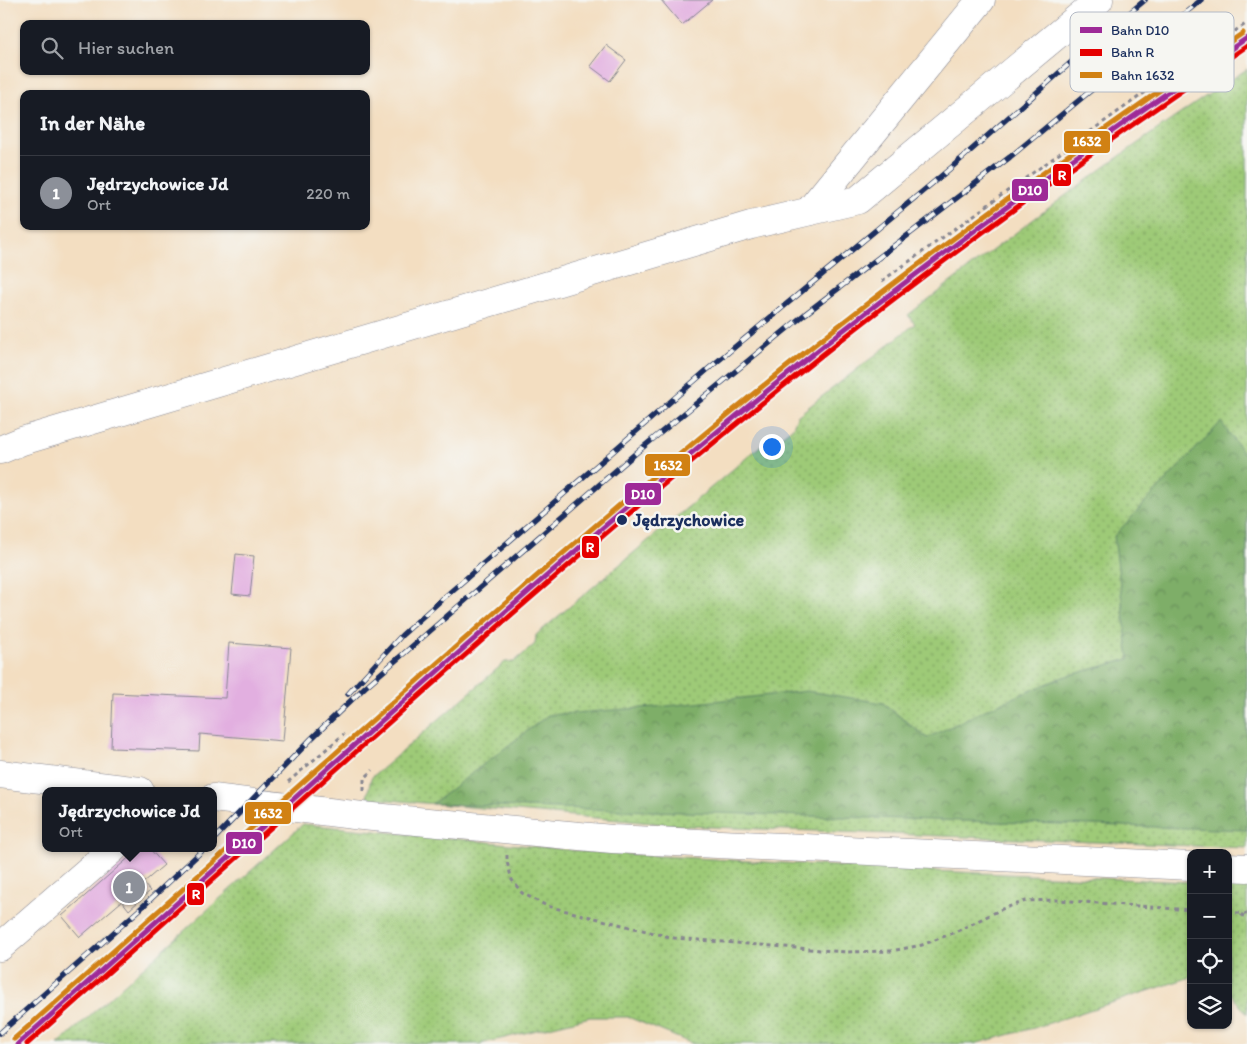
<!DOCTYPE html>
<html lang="de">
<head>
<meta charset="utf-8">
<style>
	body { margin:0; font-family:Itim,sans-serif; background:#20242c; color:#f1f3f6 }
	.controls { position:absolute; right:15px; bottom:15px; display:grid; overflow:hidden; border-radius:10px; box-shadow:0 1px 4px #0004 }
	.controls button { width:45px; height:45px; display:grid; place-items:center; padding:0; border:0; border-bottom:1px solid #363941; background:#171b24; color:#f1f3f6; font:25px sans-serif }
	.you { position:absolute; left:771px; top:446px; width:18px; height:18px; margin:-12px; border:4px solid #fff; border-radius:50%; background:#1a73e8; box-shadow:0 0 0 8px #1a73e833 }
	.badge { display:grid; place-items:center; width:32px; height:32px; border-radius:50%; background:#8c9099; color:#fff; font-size:16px; font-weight:700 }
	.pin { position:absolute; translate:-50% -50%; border:2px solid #fff; box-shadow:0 1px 5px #0006 }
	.popup { position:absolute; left:42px; top:787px; width:175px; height:65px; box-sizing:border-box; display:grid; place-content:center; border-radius:10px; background:#171b24; filter:drop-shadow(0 1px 4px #0005); font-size:16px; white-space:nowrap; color:#9ea1a6 }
	.popup b { font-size:19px; color:#f1f3f6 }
	.popup::after { content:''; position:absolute; left:50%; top:100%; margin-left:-10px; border:10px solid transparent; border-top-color:#171b24 }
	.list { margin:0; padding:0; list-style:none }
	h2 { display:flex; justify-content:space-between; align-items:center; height:65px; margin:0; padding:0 20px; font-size:21px }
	h2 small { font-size:16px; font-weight:400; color:#9ea1a6 }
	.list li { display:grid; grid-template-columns:32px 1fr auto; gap:15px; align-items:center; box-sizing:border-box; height:75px; padding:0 20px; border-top:1px solid #363941 }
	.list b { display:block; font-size:19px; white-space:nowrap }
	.list p { margin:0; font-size:16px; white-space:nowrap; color:#9ea1a6 }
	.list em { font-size:16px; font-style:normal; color:#9ea1a6 }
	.icon { flex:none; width:28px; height:28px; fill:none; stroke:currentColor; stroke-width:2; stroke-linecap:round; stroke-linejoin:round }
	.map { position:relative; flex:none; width:1247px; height:1044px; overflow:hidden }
	.search { position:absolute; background:#171b24; box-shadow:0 1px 4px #0004; left:20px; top:20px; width:350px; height:55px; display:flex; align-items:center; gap:12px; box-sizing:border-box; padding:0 18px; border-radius:10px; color:#9ea1a6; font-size:19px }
	.panel { position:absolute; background:#171b24; box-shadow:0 1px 4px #0004; left:20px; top:90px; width:350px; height:140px; border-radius:10px }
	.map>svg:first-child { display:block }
	.grass { fill:url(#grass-dots); stroke:#5c7c6a }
	.forest { fill:url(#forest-crowns); stroke:#4c6e63 }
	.building { fill:#e2afe0 }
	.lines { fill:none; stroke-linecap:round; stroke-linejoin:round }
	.minor-casing { stroke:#878690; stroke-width:29 }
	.path { stroke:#878690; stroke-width:3; stroke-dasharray:4 4; stroke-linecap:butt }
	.minor { stroke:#fff; stroke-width:28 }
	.rail-casing { stroke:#1b2f5e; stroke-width:5.5 }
	.rail { stroke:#f6f6f2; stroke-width:4; stroke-dasharray:11; stroke-linecap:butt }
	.rail-1-casing { stroke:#f6f6f2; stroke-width:9 }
	.rail-2-casing { stroke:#f6f6f2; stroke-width:9 }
	.rail-3-casing { stroke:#f6f6f2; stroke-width:9 }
	.rail-1 { stroke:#9e2a97; stroke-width:5 }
	.rail-2 { stroke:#e50000; stroke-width:5 }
	.rail-3 { stroke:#d18113; stroke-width:5 }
	.stop-dot { fill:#1b2f5e; stroke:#f6f6f2; stroke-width:2 }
	.labels { text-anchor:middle; stroke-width:5; stroke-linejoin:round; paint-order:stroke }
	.stop-label { font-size:18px; font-weight:bold; fill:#1b2f5e; stroke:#f6f6f2; text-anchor:start }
	.key { fill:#f6f6f2; stroke:#b4bac6; stroke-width:1 }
	.key-label { font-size:14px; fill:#1b2f5e }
	.line-badge { stroke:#f6f6f2; stroke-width:2 }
	.badge-label { font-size:14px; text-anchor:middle; font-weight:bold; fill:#fff }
</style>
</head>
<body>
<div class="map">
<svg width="1247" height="1044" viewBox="0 0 1247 1044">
	<defs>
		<pattern id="grass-dots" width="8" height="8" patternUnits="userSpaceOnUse" patternTransform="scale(1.25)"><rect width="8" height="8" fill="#9eca77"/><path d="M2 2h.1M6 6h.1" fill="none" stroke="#80a465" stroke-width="1.8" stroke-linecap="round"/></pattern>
		<pattern id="forest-crowns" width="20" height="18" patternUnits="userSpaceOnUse" patternTransform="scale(1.25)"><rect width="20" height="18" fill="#7eae68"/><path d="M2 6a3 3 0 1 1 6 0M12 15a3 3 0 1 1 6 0" fill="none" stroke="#668e59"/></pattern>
	</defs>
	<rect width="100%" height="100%" fill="#f6f6f2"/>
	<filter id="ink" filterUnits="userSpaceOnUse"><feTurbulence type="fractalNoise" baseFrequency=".02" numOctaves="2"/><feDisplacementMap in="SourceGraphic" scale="10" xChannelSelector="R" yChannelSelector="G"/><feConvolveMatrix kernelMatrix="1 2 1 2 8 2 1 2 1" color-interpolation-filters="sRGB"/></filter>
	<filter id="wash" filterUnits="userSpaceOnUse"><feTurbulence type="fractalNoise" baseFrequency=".0096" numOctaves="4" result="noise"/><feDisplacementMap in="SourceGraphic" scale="20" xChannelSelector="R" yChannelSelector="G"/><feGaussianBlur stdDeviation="1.12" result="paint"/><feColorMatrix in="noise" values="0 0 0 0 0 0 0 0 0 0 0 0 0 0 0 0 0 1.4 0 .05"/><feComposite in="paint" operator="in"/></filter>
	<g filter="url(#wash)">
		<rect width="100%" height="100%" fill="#f3dec1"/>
		<g class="grass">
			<path d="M1247,69V848L687,826L367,798L371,778L505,662H514L535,644L536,635L764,443H773L793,427L797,416L915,324L908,315C1018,230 1130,145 1247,69Z"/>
			<path d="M303,824L591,852L887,869L1191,882V977L1034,1028L974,1044H693L628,1017H590L480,1044H58Z"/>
			<path d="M1228,884L1247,885V1014L1228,991Z"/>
		</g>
		<path class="forest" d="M1221,422L1247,458V830L432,804L548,715L667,706L807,691L883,703L927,738L989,708L1063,677L1129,659L1114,536Z"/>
		<g id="blocks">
			<g class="building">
				<path d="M661,0H712L682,25Z"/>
				<path d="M606,45L626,60L610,81L590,66Z"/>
				<path d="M236,554L254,556L250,596L232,594Z"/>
				<path d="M229,643L291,648L283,741L200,734L199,751L111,748L113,693L225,698Z"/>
				<path d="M140,848H149L164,865L143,883L150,891L129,910L122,901L80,937L62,916Z"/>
			</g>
		</g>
	</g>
	<g filter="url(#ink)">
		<use href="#blocks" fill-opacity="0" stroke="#878690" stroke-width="1"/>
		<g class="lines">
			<defs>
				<g id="minor">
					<path d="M809,211L981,0"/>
					<path d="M0,450L22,441L751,225L858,200L1099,0"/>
					<path d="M0,774L140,791"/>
					<path d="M213,798L362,816L612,839L1191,866"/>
					<path d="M1228,867L1247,868"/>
					<path d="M0,947L114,848"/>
				</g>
			</defs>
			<use href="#minor" class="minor-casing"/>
			<g class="path">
				<path d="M882,281L1179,68L1247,23"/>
				<path d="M288,782L344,734"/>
				<path d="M364,791V779L373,770"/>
				<path d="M507,855V862L512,880L522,893L547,906L674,938L846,952L891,951L922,945L953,933L1002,909L1026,901L1058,900L1191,910"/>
				<path d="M1228,912L1247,914"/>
				<path d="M1241,914L1247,919"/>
			</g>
			<use href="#minor" class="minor"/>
			<defs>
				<g id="rail">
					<path d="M348,694L402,635L440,601L707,370L952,167L1076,58L1145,0"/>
					<path d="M213,840L312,738L365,687L636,453L805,314L1010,157L1201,0"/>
					<path d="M0,1033L139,910L205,848"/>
				</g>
			</defs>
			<use href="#rail" class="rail-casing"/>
			<use href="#rail" class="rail"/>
			<defs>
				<path id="rail-1" d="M18,1044C280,814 536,575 808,358C950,245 1097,140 1247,38"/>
				<path id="rail-2" d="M27,1044C287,816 541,579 812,363C952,251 1098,147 1247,46"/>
				<path id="rail-3" d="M14,1039C276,809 532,570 804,353C946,240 1094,135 1243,33"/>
			</defs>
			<use href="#rail-1" class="rail-1-casing"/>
			<use href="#rail-2" class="rail-2-casing"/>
			<use href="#rail-3" class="rail-3-casing"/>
			<use href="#rail-1" class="rail-1"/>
			<use href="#rail-2" class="rail-2"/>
			<use href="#rail-3" class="rail-3"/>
		</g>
	</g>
	<circle class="stop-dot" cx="622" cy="520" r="6"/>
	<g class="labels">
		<g class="stop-label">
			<text x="633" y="526">Jędrzychowice</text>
		</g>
	</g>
	<rect x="1070" y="12" width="164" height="80" rx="8" class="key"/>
	<rect x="1080" y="27" width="22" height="6" fill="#9e2a97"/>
	<rect x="1080" y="49" width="22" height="7" fill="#e50000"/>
	<rect x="1080" y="72" width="22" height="6" fill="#d18113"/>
	<g class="key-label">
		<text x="1111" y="35">Bahn D10</text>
		<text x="1111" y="57">Bahn R</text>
		<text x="1111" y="80">Bahn 1632</text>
	</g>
	<g class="line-badge">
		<rect x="1063" y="130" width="48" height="24" rx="5" fill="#d18113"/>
		<rect x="1052" y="163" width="20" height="24" rx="5" fill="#e50000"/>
		<rect x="1011" y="178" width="38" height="24" rx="5" fill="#9e2a97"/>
		<rect x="644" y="453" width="47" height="24" rx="5" fill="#d18113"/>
		<rect x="624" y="482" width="38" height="24" rx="5" fill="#9e2a97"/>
		<rect x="581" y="535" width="19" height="24" rx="5" fill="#e50000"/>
		<rect x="244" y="801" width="48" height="24" rx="5" fill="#d18113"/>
		<rect x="225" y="831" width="38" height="24" rx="5" fill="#9e2a97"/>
		<rect x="186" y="882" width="19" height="24" rx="5" fill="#e50000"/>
	</g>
	<g class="badge-label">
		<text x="1087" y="146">1632</text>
		<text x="1062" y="180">R</text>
		<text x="1030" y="195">D10</text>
		<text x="668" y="470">1632</text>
		<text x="643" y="499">D10</text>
		<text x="590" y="552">R</text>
		<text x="268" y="818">1632</text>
		<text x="244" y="848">D10</text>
		<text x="196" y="899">R</text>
	</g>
</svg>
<div class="controls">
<button>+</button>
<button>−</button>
<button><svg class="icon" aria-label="locate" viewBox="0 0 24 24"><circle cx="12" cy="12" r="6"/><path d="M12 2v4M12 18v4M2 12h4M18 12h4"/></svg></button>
<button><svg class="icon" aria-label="layers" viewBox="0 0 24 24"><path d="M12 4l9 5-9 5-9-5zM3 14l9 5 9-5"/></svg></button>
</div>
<div class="you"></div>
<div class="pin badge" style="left:129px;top:887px">1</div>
<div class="popup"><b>Jędrzychowice Jd</b>Ort</div>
<div class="search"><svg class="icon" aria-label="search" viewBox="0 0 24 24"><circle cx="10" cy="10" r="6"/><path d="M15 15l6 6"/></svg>Hier suchen</div>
<section class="panel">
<h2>In der Nähe<small></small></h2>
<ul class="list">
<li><span class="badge">1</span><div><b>Jędrzychowice Jd</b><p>Ort</p></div><em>220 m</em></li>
</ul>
</section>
</div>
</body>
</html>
